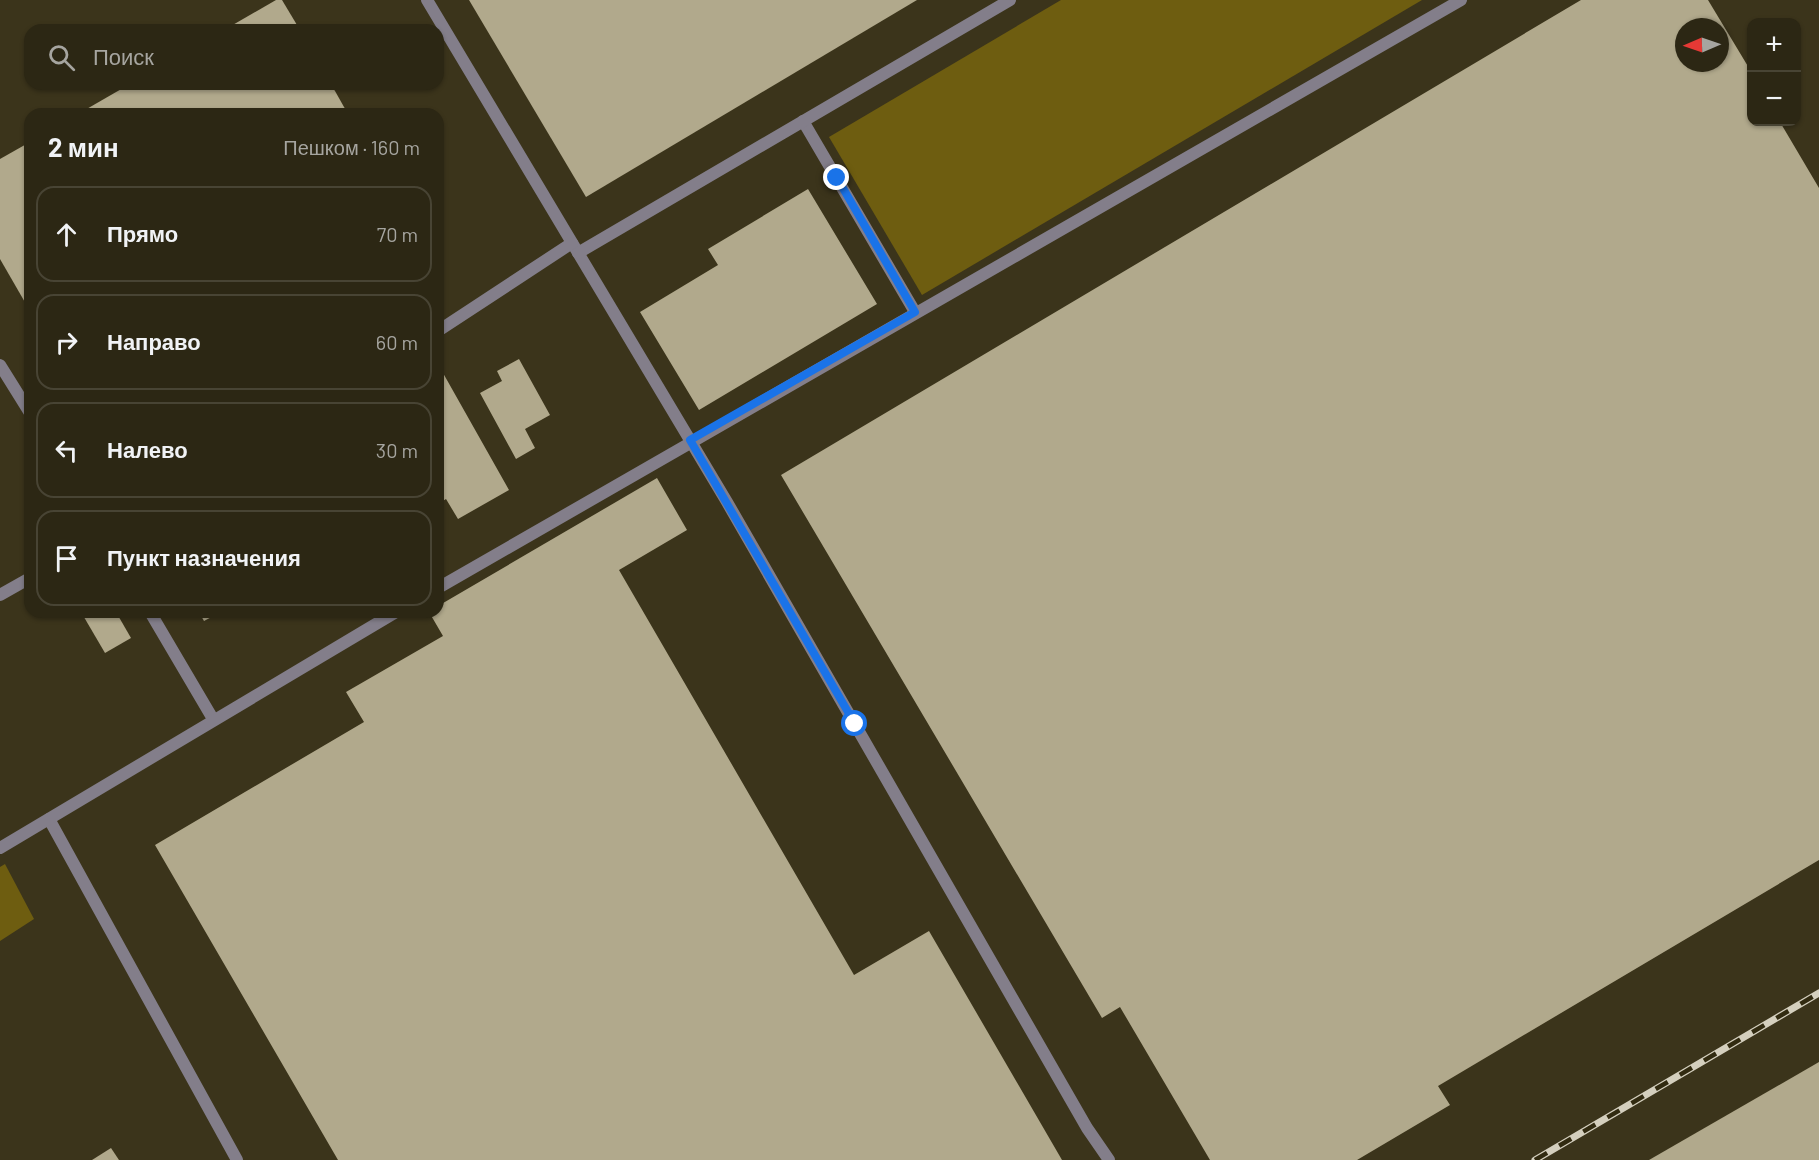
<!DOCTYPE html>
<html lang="ru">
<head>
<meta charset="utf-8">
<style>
	body { margin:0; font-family:Barlow,sans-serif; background:#342f1d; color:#f1f3f6 }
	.controls { position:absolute; right:18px; top:18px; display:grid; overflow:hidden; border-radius:12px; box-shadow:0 2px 4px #0004 }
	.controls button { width:54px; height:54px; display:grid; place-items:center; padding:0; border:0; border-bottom:2px solid #484434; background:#2c2714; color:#f1f3f6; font:30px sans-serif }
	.compass { position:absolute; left:1675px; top:18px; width:54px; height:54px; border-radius:50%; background:#2c2714; box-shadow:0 2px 4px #0004; rotate:268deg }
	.stop { position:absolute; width:18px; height:18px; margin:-14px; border:4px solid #1a73e8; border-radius:50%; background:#fff }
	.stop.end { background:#1a73e8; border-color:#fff; box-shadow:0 2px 6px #0008 }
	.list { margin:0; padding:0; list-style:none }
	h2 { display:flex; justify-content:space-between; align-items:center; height:78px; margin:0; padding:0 24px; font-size:26px }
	h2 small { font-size:20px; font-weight:400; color:#a6a5a0 }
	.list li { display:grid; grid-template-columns:39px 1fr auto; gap:18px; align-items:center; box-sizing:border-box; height:96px; margin:0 12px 12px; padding:0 12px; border:2px solid #484434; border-radius:18px }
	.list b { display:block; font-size:22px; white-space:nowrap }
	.list em { font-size:20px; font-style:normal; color:#a6a5a0 }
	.icon { flex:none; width:33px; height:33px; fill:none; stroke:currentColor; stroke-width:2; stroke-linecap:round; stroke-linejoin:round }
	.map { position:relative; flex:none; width:1819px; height:1160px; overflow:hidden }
	.search { position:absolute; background:#2c2714; box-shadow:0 2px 4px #0004; left:24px; top:24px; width:420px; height:66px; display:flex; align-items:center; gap:15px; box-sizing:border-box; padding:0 21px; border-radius:18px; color:#a6a5a0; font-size:22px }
	.panel { position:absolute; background:#2c2714; box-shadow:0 2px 4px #0004; left:24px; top:108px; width:420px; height:510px; border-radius:18px }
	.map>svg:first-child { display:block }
	.green { fill:#6e5d10 }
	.building { fill:#b1a98c; fill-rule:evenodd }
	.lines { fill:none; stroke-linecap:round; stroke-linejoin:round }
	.service { stroke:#837e8a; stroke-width:12 }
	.rail-casing { stroke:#d4cfbe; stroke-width:7 }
	.rail { stroke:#312a10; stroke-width:4.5; stroke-dasharray:14; stroke-linecap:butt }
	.route { stroke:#1a73e8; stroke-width:8 }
</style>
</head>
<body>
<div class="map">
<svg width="1819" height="1160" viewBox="0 0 1819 1160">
	<rect width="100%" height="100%" fill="#3b341b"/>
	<g class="green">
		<path d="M1061,0H1422L922,295L829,137Z"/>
		<path d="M5,864L34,919L0,941V867Z"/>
	</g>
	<g class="building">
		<path d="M276,0H282L300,30H224Z"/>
		<path d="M469,0H917L586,197Z"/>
		<path d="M1581,0H1708L1752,73V122H1780L1819,188V860L1438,1086L1450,1105L1357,1160H1210L1120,1007L1102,1018L781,475ZM1684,27H1720V63H1684Z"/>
		<path d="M130,84H331L348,114H78Z"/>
		<path d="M30,142V311L0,259V159Z"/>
		<path d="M808,189L877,304L699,410L640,312L718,265L708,249Z"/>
		<path d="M519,359L550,415L525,429L535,448L516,459L480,393L502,381L497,371Z"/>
		<path d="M443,373L509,490L458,519L446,499L438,504V375Z"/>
		<path d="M657,478L687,530L619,570L854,975L929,931L1062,1160H338L155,845L364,722L346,692L443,636L429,612H438V606Z"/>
		<path d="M81,612H116L131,638L105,653Z"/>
		<path d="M199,612H221L204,621Z"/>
		<path d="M1819,1062V1160H1649Z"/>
		<path d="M111,1148L119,1160H92Z"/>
	</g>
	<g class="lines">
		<g class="service">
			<path d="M427,0L727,502L1087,1128L1109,1160"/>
			<path d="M803,121L915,312"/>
			<path d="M578,253L1010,0"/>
			<path d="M438,331L572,243"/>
			<path d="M0,365L30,413"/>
			<path d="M438,588L1461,0"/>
			<path d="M0,595L30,578"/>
			<path d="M150,612L213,719"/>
			<path d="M49,819L237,1160"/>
			<path d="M0,848L396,612"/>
		</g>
		<defs>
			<path id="rail" d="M1535,1160L1819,993"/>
		</defs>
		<use href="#rail" class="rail-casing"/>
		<use href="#rail" class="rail"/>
	</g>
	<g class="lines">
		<path class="route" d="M837,178L915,312L690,440L855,724"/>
	</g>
</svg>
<div class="controls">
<button>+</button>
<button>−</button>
</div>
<svg class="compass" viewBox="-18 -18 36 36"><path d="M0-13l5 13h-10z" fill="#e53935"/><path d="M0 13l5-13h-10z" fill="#a6a5a0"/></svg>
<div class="stop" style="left:855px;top:724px"></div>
<div class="stop end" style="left:837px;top:178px"></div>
<div class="search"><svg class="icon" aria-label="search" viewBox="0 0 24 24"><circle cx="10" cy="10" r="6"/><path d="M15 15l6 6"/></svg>Поиск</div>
<section class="panel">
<h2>2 мин<small>Пешком · 160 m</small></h2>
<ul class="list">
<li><svg class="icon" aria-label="ahead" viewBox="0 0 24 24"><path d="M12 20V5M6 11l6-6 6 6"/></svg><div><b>Прямо</b></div><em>70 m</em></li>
<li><svg class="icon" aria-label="right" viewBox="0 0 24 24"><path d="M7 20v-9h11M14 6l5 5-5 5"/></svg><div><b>Направо</b></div><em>60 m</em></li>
<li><svg class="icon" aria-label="left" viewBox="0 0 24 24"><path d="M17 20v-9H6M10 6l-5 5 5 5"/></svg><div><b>Налево</b></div><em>30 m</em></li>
<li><svg class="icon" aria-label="arrive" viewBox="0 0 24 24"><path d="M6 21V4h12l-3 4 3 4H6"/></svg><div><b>Пункт назначения</b></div></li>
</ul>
</section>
</div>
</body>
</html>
